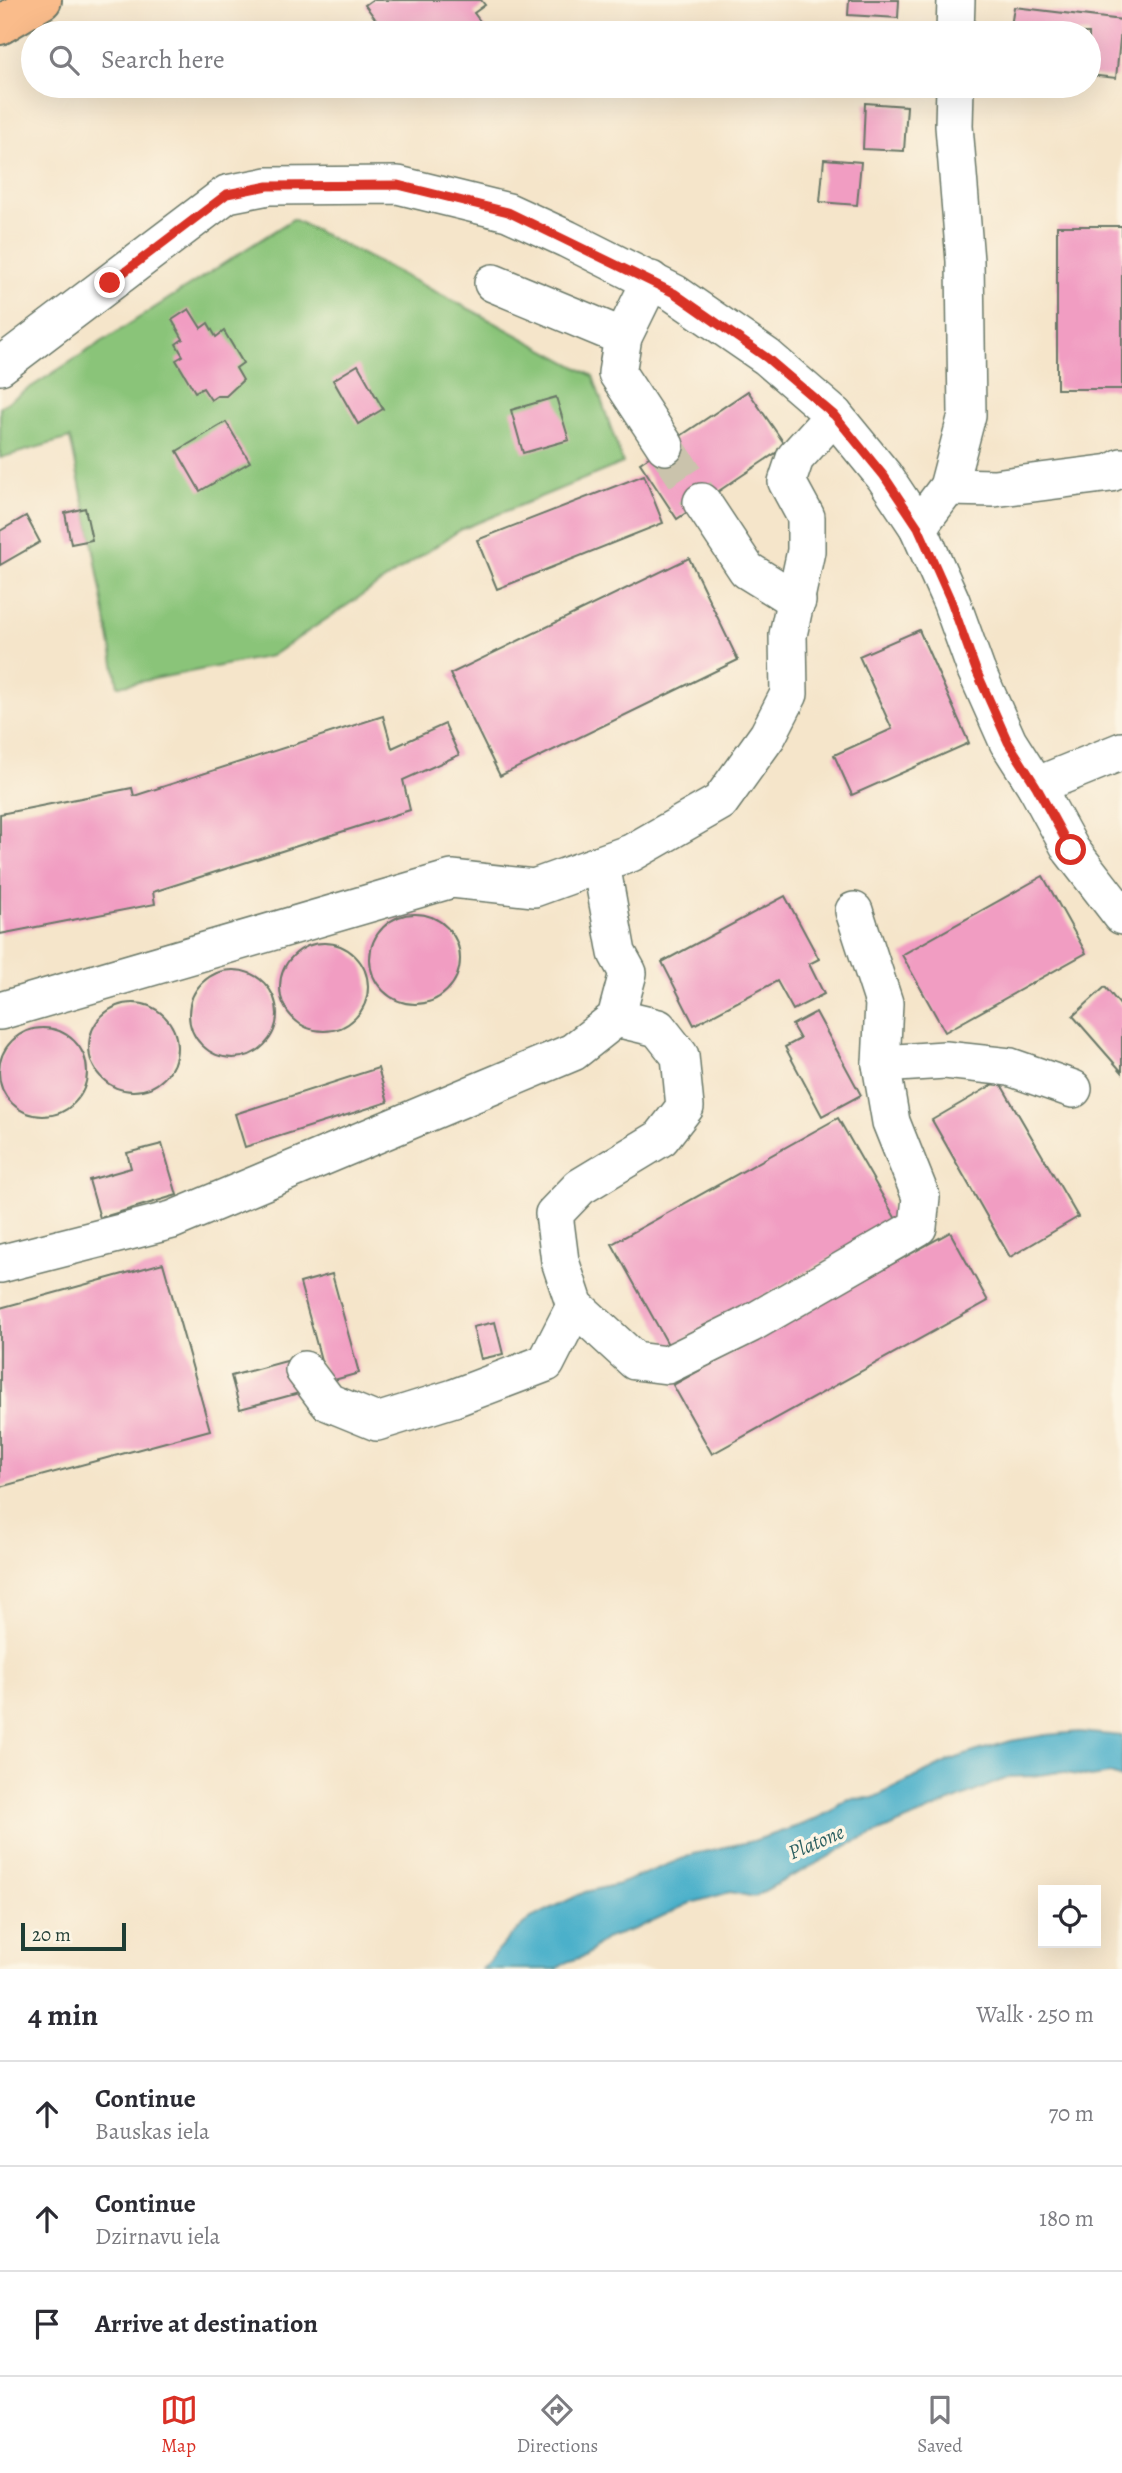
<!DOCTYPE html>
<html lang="en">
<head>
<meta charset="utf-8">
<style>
	body { margin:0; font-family:Alegreya,serif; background:#f2f2f3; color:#2b2b33 }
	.controls { position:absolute; right:21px; bottom:21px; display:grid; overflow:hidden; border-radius:0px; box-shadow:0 7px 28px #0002 }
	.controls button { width:63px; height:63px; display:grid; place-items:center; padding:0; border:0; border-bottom:2px solid #e1e1e2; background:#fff; color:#2b2b33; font:35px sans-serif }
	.scale { position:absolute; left:21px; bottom:18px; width:105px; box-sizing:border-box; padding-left:7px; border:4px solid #1f3d34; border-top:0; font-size:19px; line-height:24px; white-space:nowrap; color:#1f3d34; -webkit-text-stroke:5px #fcf5e5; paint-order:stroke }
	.stop { position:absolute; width:21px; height:21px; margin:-16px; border:5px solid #d93025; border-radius:50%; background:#fff }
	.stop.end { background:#d93025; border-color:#fff; box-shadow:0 2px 7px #0008 }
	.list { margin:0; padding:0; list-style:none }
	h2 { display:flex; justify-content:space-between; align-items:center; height:91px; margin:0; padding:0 28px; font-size:30px }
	h2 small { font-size:23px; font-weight:400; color:#7c7c81 }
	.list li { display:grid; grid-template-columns:46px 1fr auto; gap:21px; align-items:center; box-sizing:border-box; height:105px; padding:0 28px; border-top:2px solid #e1e1e2 }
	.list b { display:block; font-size:26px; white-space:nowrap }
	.list p { margin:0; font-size:23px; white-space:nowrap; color:#7c7c81 }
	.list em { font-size:23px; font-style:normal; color:#7c7c81 }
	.icon { flex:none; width:38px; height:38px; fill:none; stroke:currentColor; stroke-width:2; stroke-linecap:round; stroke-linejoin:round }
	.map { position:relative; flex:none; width:1122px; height:1969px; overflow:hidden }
	.search { position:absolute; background:#fff; box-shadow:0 7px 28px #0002; left:21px; right:21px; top:21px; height:77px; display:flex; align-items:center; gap:18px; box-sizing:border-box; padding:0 24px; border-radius:38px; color:#7c7c81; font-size:26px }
	.sheet { height:406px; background:#fff }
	nav { display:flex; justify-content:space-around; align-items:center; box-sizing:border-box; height:98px; border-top:2px solid #e1e1e2; background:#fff; font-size:19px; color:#7c7c81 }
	nav a { display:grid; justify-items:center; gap:4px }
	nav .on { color:#d93025 }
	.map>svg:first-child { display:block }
	.green { fill:#8ac479; stroke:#548056; stroke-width:2 }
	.water { fill:#4bb0ca; stroke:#35767f; stroke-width:2 }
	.building { fill:#f19dc2 }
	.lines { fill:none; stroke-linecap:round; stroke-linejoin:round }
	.minor-tunnel { stroke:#cac3ac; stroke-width:37; stroke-dasharray:37 18; stroke-linecap:butt }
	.minor-casing { stroke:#6a7868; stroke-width:40 }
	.major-casing { stroke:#6a7868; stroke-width:42 }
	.minor { stroke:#fff; stroke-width:37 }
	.major { stroke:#fabc8b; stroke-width:38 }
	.route { stroke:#d93025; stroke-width:9 }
	.labels { text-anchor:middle; stroke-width:7; stroke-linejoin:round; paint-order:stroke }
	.water-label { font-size:21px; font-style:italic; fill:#2c6061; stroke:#fcf5e5 }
</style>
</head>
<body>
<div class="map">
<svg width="1122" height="1969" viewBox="0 0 1122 1969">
	<rect width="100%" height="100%" fill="#fcf5e5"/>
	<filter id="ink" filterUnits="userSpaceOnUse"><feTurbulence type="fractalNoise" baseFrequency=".0143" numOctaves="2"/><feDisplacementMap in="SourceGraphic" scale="14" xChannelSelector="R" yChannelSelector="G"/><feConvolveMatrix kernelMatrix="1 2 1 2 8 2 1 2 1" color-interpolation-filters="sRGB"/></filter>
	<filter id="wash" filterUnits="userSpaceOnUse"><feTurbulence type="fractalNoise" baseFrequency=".00686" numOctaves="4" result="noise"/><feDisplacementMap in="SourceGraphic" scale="28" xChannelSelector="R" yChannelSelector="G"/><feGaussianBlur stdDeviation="1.57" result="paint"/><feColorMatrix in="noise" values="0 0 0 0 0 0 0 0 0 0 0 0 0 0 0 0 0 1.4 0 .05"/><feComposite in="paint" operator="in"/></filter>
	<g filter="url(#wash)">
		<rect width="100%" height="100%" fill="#f5e5ca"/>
		<path class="green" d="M293,219L475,312L593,376L623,463L460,530L271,656L118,686L92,540L70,438L0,458V407Z"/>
		<path class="water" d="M1079,1732L1122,1736V1778L1110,1774L1091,1777L1059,1772L1033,1776L1009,1777L848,1845C818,1865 785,1878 754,1897L730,1892L688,1904L635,1929L605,1939L585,1956L567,1962L557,1969H482L507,1940L531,1918L585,1892L619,1884L694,1854L753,1841L804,1824L832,1811L840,1803L849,1799L873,1798L951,1760L974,1752L1011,1741L1046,1735Z"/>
		<g id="blocks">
			<g class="building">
				<path d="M372,0H481L485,5L474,13L488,32L386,33L365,5Z"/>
				<path d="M849,0H899L898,18L848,15Z"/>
				<path d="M1014,7L1122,20L1116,78L1089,75V33H1010Z"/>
				<path d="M865,103L907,106L904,151L863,149Z"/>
				<path d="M824,159L861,162L857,205L820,202Z"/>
				<rect x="1057" y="226" width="65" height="163"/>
				<path d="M189,309L201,328L208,323L216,337L224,331L243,363L236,368L243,380L226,396H217L211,400L203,388L195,392L176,360L183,356L176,344L183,339L172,320Z"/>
				<path d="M358,365L383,409L358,424L333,380Z"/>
				<path d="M748,391L786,446L677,519L640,463Z"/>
				<path d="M556,397L569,440L523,453L511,410Z"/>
				<path d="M226,422L250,462L200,491L177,451Z"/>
				<path d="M644,475L663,523L497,589L477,540Z"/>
				<path d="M85,508L92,540L71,544L65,513Z"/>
				<path d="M26,516L40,542L0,565V531Z"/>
				<path d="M689,558L738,660L500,776L450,674Z"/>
				<path d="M919,630L969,743L852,795L834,755L892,729L859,656Z"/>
				<path d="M383,716L392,748L445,724L459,755L403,780L410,810L153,892L155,904L0,934V814L132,788L134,796Z"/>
				<path d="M1043,876L1086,953L945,1032L902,955Z"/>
				<path d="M785,896L819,959L809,964L824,994L793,1010L777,981L694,1025L662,962Z"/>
				<circle cx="415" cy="959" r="45"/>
				<circle cx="324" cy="987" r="44"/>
				<circle cx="233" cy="1014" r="44"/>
				<path d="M1105,987L1122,1007V1072L1073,1016Z"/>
				<circle cx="133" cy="1047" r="44"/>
				<path d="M816,1012L861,1095L822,1116L785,1047L800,1039L792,1025Z"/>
				<circle cx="43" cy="1072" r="44"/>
				<path d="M378,1068L388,1102L245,1147L235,1114Z"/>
				<path d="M999,1081L1078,1217L1010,1257L932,1120Z"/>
				<path d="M838,1118L897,1221L670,1348L612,1244Z"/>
				<path d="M162,1144L177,1195L100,1218L89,1180L131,1168L127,1153Z"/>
				<path d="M950,1232L988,1301L712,1454L673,1385Z"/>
				<path d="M163,1263L210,1430L0,1487V1308Z"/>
				<path d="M332,1274L359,1373L327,1382L300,1283Z"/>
				<path d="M495,1322L503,1354L481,1359L473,1327Z"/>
				<path d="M290,1360L299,1393L240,1409L231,1376Z"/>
			</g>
		</g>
	</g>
	<g filter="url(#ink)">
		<use href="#blocks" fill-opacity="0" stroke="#6a7868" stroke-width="2"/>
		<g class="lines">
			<path class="minor-tunnel" d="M665,446L702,502"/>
			<defs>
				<g id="minor">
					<path d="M955,33L956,0"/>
					<path d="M651,280L623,337L617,373L665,446"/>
					<path d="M493,283L623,337"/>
					<path d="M0,366L227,194L268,186L398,185L508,212L567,239L674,293L767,357L834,415L884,476L918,527L951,601L976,670L1008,742L1036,786L1071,850L1122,916"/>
					<path d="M948,487L994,488L1111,473L1122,467"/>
					<path d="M702,502L747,570L797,601"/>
					<path d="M918,527L948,487L967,415L965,261L954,126L955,86"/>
					<path d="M1036,786L1122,751"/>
					<path d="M0,1011L452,879L534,888L631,853L720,802L768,735L789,694L788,635L806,551V517L787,482L795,458L834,415"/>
					<path d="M616,1018L658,1028L680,1056L685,1107L661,1138L580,1187L554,1214L560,1261L575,1306L635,1361L667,1365L750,1324L918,1227L921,1197L891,1122L881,1064L884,1003L854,911"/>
					<path d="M881,1064L945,1060L1010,1067L1073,1089"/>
					<path d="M0,1264L172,1220L573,1052L616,1018L628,973L617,953L601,864"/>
					<path d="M304,1370L328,1402L377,1422L454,1398L546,1363L575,1306"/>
				</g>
				<path id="major" d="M0,25L42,0"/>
			</defs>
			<use href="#minor" class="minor-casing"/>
			<use href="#major" class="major-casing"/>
			<use href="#minor" class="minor"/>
			<use href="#major" class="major"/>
		</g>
	</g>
	<g class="lines" filter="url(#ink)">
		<path class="route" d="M110,283L227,194L268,186L398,185L508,212L674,293L767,358L834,415L884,476L918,527L951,601L976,670L1008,742L1036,786L1071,850"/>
	</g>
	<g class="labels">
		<g class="water-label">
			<text transform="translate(816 1842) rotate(-23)" y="7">Platone</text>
		</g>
	</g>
</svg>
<div class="controls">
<button><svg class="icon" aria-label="locate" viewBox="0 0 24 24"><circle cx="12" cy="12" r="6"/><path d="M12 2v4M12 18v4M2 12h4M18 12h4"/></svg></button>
</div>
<div class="scale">20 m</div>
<div class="stop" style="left:1071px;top:850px"></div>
<div class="stop end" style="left:110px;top:283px"></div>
<div class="search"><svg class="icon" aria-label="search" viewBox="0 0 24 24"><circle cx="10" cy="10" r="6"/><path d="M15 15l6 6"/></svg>Search here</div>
</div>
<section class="sheet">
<h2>4 min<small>Walk · 250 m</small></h2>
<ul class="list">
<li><svg class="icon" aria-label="ahead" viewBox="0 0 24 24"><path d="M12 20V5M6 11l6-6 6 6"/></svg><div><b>Continue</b><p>Bauskas iela</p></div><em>70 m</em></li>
<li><svg class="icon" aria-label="ahead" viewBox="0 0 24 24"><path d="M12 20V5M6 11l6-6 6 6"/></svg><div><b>Continue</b><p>Dzirnavu iela</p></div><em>180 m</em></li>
<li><svg class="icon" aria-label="arrive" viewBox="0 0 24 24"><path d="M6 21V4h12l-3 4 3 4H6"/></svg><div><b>Arrive at destination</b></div></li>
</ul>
</section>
<nav>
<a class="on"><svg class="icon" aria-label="map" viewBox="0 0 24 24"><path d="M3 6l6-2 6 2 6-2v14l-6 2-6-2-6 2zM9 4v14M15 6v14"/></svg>Map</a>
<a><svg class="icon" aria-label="directions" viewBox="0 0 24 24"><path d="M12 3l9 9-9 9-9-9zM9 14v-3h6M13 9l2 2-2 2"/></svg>Directions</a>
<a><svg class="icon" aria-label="saved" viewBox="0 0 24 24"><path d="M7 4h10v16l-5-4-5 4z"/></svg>Saved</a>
</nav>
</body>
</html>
